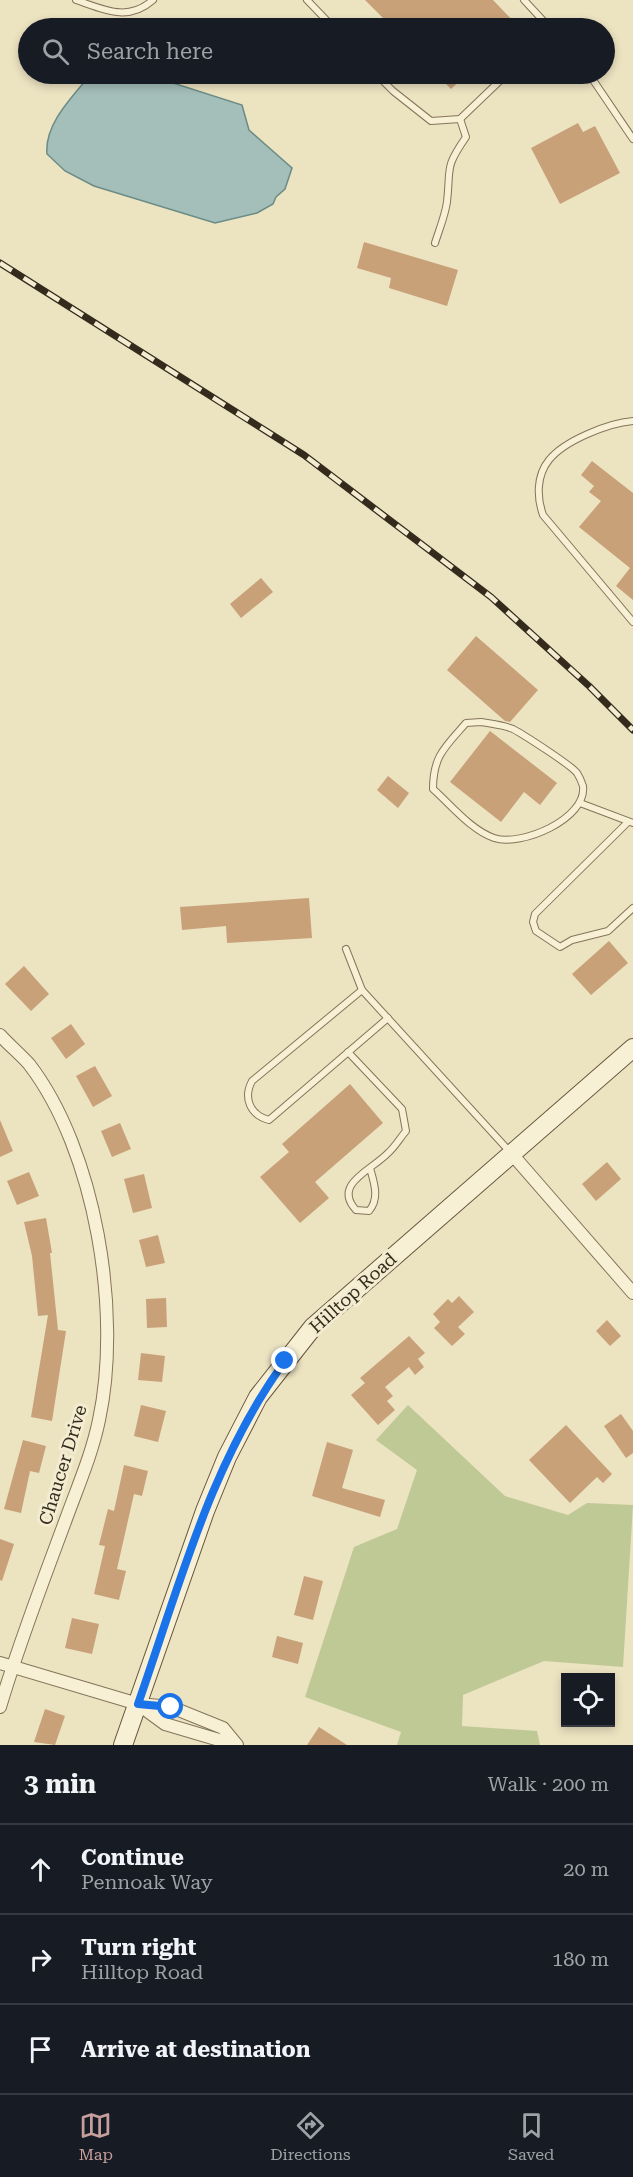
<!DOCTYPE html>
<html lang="en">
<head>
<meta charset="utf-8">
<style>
	body { margin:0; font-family:"Roboto Serif",serif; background:#242831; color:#f1f3f6 }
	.controls { position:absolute; right:18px; bottom:18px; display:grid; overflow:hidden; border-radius:0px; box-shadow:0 3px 9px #0003 }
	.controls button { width:54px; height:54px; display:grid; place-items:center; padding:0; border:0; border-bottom:2px solid #363941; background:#171b24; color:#f1f3f6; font:30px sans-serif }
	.stop { position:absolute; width:18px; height:18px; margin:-14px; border:4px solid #1a73e8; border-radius:50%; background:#fff }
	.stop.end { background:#1a73e8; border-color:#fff; box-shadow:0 2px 6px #0008 }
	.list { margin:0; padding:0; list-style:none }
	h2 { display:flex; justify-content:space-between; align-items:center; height:78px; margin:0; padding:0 24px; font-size:26px }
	h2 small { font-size:20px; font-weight:400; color:#9ea1a6 }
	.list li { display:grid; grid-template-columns:39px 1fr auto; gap:18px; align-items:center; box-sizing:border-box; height:90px; padding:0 24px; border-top:2px solid #363941 }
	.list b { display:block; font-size:22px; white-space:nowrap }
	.list p { margin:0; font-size:20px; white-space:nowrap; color:#9ea1a6 }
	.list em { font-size:20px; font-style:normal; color:#9ea1a6 }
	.icon { flex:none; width:33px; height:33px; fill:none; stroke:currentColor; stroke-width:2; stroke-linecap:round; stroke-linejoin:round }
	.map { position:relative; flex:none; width:633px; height:1745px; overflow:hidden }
	.search { position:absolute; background:#171b24; box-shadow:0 3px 9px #0003; left:18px; right:18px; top:18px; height:66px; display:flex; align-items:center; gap:15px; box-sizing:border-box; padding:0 21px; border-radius:33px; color:#9ea1a6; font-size:22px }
	.sheet { height:348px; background:#171b24 }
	nav { display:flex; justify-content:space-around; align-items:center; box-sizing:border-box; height:84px; border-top:2px solid #363941; background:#171b24; font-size:16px; color:#9ea1a6 }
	nav a { display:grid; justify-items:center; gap:3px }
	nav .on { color:#c69e9c }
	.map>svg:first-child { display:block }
	.green { fill:#bfc996 }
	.water { fill:#a4beb9; stroke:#6b8c86; stroke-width:1.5 }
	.building { fill:#c8a179 }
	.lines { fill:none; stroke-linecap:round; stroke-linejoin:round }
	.lane-casing { stroke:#84745a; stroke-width:8 }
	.street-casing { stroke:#84745a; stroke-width:14 }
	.secondary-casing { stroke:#66553d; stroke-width:20 }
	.lane { stroke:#f7f0d4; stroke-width:6 }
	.street { stroke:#f7f0d4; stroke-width:12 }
	.secondary { stroke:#f7f0d4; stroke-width:18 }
	.rail-casing { stroke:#352b1d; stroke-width:7 }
	.rail { stroke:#f3ecd1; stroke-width:4.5; stroke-dasharray:14; stroke-linecap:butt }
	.route { stroke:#1a73e8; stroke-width:8 }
	.labels { text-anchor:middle; stroke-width:6; stroke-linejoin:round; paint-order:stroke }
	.street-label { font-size:18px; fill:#352b1d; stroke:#f3ecd1 }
</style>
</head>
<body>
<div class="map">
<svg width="633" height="1745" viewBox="0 0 633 1745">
	<rect width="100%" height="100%" fill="#ece3c1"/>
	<path class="green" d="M408,1405L505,1496L568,1515L587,1503L633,1505L623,1667L544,1661L463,1695L462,1726L537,1731L540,1745H397L401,1732L305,1697L354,1547L397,1529L417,1470L376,1440Z"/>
	<path class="water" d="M91,74H145L242,105L249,130L292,168L285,189L276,197L273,204L257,213L215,223L94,186L65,171L47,154C44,124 73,96 91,74Z"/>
	<g class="building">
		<path d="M365,0H493L520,28H393Z"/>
		<path d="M436,74H467L451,89Z"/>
		<path d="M578,123L583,132L595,126L620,173L560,204L531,148Z"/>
		<path d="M364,242L458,270L447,306L389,288L391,278L357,268Z"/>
		<path d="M592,461L633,493V600L616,586L630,568L579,527L601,501L589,492L594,486L581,475Z"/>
		<path d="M261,578L273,592L241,618L230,604Z"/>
		<path d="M476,636L538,690L510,722L505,721L447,670Z"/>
		<path d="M490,731L557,783L540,805L524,792L501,822L450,782Z"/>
		<path d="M388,776L409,793L398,808L377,790Z"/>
		<path d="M309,898L312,938L227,943L226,926L182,930L180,907Z"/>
		<path d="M609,941L628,963L591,995L572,974Z"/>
		<path d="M24,966L49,994L31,1011L5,984Z"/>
		<path d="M71,1024L85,1044L66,1059L51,1038Z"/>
		<path d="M95,1066L112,1096L93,1107L76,1076Z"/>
		<path d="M350,1084L383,1123L315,1182L329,1198L300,1223L260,1177L289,1152L282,1144Z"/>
		<path d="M0,1120L13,1151L0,1157Z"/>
		<path d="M120,1123L131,1149L112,1157L101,1131Z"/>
		<path d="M607,1162L621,1179L596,1201L582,1184Z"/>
		<path d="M29,1172L39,1196L17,1205L7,1181Z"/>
		<path d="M144,1174L152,1208L133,1213L124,1179Z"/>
		<path d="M46,1218L52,1253H50L58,1330L66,1331L52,1421L31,1417L48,1315L38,1316L32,1256L24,1222Z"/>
		<path d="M158,1235L165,1263L146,1267L139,1240Z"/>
		<path d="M459,1296L474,1312L458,1327L465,1334L452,1346L434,1328L440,1322L433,1314L448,1299L452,1303Z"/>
		<path d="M166,1298L167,1327L147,1328L146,1299Z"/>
		<path d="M607,1320L621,1336L610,1346L596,1331Z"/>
		<path d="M409,1336L425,1353L418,1359L424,1367L415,1375L409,1367L385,1387L393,1396L387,1401L395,1410L378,1425L351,1395L365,1383L360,1378Z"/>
		<path d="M141,1353L165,1356L162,1382L138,1380Z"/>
		<path d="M141,1405L166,1411L158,1442L134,1436Z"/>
		<path d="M621,1414L633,1431V1453L626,1458L604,1426Z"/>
		<path d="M566,1425L612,1474L603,1483L597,1477L570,1503L529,1460Z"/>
		<path d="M23,1440L46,1446L39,1473L30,1471L21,1513L4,1509Z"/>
		<path d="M327,1442L353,1450L342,1488L385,1500L380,1517L312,1496Z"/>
		<path d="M124,1465L148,1471L142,1496L134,1494L117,1569L126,1571L119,1600L94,1594L105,1546L99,1545L108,1509L114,1511Z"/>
		<path d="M0,1539L14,1544L2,1581L0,1580Z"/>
		<path d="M304,1576L323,1581L313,1620L294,1615Z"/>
		<path d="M72,1618L99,1624L92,1654L65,1648Z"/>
		<path d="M277,1636L303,1643L298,1664L272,1657Z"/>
		<path d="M45,1709L65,1716L55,1745L34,1742Z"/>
		<path d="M319,1727L347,1745H307Z"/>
	</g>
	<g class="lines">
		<defs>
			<g id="lane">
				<path d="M76,0C105,10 128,22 153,0"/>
				<path d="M307,0L334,28"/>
				<path d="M524,0L550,28"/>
				<path d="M376,74L393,91L431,121L460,119L507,74"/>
				<path d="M589,74L633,139"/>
				<path d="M435,243C439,230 445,216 447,202C451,167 444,169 466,137L460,119"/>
				<path d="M633,421C608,423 564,441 549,460C536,476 537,498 543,515L633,622"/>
				<path d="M481,722C492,724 503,725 513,729C524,735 571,765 577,773C579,776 582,783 583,786C587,819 521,847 494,838C471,830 451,805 433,789C433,756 445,747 466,723Z"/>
				<path d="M580,803L633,823"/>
				<path d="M628,822L535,914L533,922L536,931L560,947L572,940L608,931L633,908"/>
				<path d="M346,949L362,990L511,1153"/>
				<path d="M362,990L252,1081C243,1098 250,1115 269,1120L388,1018"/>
				<path d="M348,1052L402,1109L406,1131C400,1138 395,1147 388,1153C372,1170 332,1184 356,1210L369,1211C380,1198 374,1183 370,1168"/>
			</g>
			<g id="street">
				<path d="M0,1035C9,1045 20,1054 29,1064C96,1151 122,1314 99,1420C92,1454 78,1486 66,1519C43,1581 19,1643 0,1707"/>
				<path d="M511,1153L633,1293"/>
				<path d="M0,1663L138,1704L171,1707L223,1728L237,1745"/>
				<path d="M139,1705L165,1724L236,1745"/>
			</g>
			<path id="secondary" d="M123,1745L205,1511L227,1457L258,1397L313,1327L633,1048"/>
		</defs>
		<use href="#lane" class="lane-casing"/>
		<use href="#street" class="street-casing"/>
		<use href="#secondary" class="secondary-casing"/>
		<use href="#lane" class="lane"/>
		<use href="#street" class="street"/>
		<use href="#secondary" class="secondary"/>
		<defs>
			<path id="rail" d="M0,263L304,455L491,597L589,686L633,730"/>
		</defs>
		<use href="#rail" class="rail-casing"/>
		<use href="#rail" class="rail"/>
	</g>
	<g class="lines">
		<path class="route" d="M171,1707L138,1704C179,1587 211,1462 285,1361"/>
	</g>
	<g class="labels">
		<g class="street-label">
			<text transform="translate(353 1293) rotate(-42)" y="6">Hilltop Road</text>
			<text transform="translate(63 1465) rotate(-73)" y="6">Chaucer Drive</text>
		</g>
	</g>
</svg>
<div class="controls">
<button><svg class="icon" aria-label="locate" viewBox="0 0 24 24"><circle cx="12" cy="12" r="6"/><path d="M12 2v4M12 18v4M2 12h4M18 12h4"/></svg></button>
</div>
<div class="stop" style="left:171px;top:1707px"></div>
<div class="stop end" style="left:285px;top:1361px"></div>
<div class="search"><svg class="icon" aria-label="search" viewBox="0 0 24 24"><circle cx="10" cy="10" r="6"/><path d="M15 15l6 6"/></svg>Search here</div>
</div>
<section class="sheet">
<h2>3 min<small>Walk · 200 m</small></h2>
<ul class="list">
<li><svg class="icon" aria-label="ahead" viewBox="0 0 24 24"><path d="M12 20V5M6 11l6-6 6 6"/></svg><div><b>Continue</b><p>Pennoak Way</p></div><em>20 m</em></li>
<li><svg class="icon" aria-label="right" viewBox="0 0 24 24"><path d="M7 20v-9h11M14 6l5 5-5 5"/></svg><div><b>Turn right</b><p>Hilltop Road</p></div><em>180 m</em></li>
<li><svg class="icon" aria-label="arrive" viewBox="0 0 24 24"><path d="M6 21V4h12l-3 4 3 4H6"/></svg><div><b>Arrive at destination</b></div></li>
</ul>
</section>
<nav>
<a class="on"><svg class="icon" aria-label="map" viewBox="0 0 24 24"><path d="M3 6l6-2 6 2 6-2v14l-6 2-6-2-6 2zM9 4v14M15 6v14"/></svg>Map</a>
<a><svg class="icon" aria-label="directions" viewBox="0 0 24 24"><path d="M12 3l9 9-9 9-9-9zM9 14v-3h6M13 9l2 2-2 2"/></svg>Directions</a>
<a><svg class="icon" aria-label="saved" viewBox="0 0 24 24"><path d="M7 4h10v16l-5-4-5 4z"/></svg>Saved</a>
</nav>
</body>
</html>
